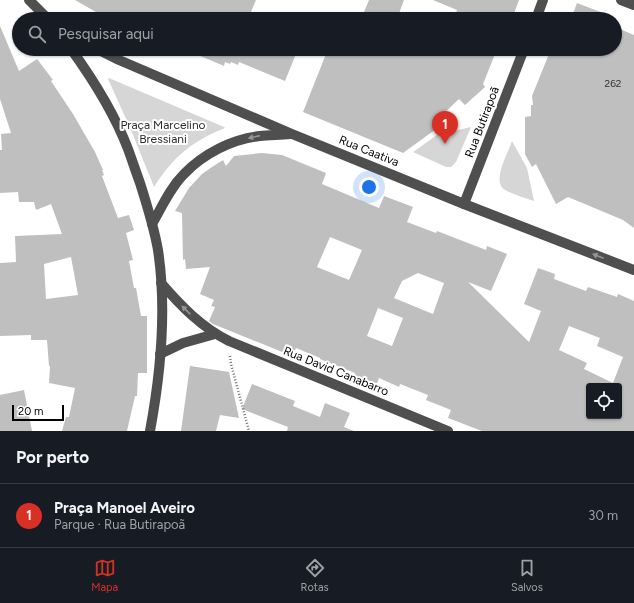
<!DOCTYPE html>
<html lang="pt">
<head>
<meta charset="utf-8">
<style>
	body { margin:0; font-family:Figtree,sans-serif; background:#242831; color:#f1f3f6 }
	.controls { position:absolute; right:12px; bottom:12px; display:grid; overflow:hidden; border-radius:4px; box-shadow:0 1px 3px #0004 }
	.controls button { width:36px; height:36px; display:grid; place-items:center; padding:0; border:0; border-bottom:1px solid #363941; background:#171b24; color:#f1f3f6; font:20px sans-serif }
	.scale { position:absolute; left:12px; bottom:10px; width:52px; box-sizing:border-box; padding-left:4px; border:2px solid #000; border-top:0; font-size:11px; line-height:14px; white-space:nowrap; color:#000; -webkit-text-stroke:3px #fff; paint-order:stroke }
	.you { position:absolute; left:369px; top:187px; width:14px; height:14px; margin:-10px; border:3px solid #fff; border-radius:50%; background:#1a73e8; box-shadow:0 0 0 6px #1a73e833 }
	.badge { display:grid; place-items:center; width:26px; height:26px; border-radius:50%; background:#d93025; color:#fff; font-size:13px; font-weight:700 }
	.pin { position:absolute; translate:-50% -33px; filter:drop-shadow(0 1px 2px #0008) }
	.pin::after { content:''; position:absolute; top:21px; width:14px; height:12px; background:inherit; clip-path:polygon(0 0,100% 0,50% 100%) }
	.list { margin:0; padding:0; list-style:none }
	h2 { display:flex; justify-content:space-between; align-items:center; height:52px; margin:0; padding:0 16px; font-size:17px }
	h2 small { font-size:13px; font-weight:400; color:#9ea1a6 }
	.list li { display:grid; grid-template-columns:26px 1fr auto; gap:12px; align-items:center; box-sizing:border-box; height:64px; padding:0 16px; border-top:1px solid #363941 }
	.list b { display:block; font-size:15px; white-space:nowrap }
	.list p { margin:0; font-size:13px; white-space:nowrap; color:#9ea1a6 }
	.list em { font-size:13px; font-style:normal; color:#9ea1a6 }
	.icon { flex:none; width:22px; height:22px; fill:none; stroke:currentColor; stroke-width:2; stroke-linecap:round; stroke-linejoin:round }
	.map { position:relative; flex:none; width:634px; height:431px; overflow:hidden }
	.search { position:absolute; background:#171b24; box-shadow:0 1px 3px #0004; left:12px; right:12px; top:12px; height:44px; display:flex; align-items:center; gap:10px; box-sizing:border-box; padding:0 14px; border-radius:22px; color:#9ea1a6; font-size:15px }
	.sheet { height:116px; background:#171b24 }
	nav { display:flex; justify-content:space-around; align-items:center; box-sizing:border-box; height:56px; border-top:1px solid #363941; background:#171b24; font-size:11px; color:#9ea1a6 }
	nav a { display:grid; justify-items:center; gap:2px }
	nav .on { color:#d93025 }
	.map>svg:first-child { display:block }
	.green { fill:#d6d6d6 }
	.building { fill:#bfbfbf; fill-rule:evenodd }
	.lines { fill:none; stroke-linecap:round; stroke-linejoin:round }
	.path { stroke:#717171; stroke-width:2.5; stroke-dasharray:1 2; stroke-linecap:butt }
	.minor { stroke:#4f4f4f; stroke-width:10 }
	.oneway { fill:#959595 }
	.labels { text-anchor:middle; stroke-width:4; stroke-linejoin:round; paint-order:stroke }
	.number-label { font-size:10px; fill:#303030 }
	.street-label { font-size:12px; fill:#000; stroke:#fff }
	.park-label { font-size:12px; fill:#2d2d2d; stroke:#fff }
</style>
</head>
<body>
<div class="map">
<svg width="634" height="431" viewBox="0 0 634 431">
	<rect width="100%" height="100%" fill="#fff"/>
	<g class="green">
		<path d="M109,78L224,127L225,128C192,141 173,157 154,187L131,130L108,79Z"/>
		<path d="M471,127L456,162L451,167H446L413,152L437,135Z"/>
		<path d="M512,141L527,168L534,201C525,198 514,195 505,190C491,182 508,153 512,141Z"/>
	</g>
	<g class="building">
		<path d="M75,0H256L248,19H108Z"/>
		<path d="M369,0H404L397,19H361Z"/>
		<path d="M433,0H519L512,19H454L457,10Z"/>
		<path d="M577,3L616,18V19H571Z"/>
		<path d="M0,26L19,71L37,59L53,80L51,81L73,114L95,152L103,170H102L104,175L102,176L118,218L129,215L134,230L126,233L133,260L129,261L134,288H136L141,316H147V373H138L137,396H135L127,431H62L66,417H69L75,388L49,383L50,366H49L47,340H31V335L0,336V263L16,262L15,236L62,234L51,204L36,210L34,202H19L18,192L0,193V150H2L1,134L11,133L0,99ZM71,257L78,295L46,299L44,264Z"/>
		<path d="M615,27L634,35V228L623,220L568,197L556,204L536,164L532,167L525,154V117L531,116V105H533L532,96L551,49H615Z"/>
		<path d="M184,49H298L285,81L239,62L238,65L231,62L230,64L225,62L224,66Z"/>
		<path d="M328,49H497L483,84L485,87L465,105L459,99L439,118L443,124L403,153L303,112Z"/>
		<path d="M262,153L282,155L326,173L322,184L379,208L384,196L413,207L407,222L436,233L437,231L486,250L487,246L507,254L491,291L468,282L529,342L541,311L524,304L538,268L555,274L554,279L586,291L588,287L617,297L618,294L634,301V431H482L448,418L451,410L426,400L428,395L400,384L399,387L379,378L375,389L352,380L355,373L320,359V358L296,348L292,356L213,324L209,321L215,307L211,306L214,300L200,294L210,267L186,269L185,259L183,260L182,213L175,211L189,188L202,174L212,167L223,160L226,166L234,156ZM330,237L362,250L349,280L317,267ZM418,273L444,283L433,314L394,298L402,281ZM378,308L403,318L392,346L367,336ZM569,326L600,338L597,346L623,357L613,383L584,369L587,363L559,350ZM589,386H619V416H589Z"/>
		<path d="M190,366L229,372L239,418L220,415L216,431H181Z"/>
		<path d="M252,384L295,401L293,406L320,417L325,403L350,413L344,427L354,431H287L288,427L242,409Z"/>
		<path d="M24,390L32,431H0V395Z"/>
	</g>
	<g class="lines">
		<path class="path" d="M230,356L231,364L249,431"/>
		<g class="minor">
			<path d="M29,0L48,19"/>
			<path d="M621,0L634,5"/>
			<path d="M536,19L543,0"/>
			<path d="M71,49C92,78 115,115 128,149C132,160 136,172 140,183C147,205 154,227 158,250C167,310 161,372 150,431"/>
			<path d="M97,49L119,60L292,134L464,204L634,270"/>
			<path d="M464,204L524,49"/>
			<path d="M152,224C162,207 170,188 184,174C203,154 232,139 260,136C270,135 280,135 290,134"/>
			<path d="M161,283C181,306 201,327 229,341L448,431"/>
			<path d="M160,354L183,343L215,334"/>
		</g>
	</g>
	<defs><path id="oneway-solid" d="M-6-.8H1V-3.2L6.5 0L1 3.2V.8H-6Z"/></defs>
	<g class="oneway">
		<use href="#oneway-solid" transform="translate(254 137) rotate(167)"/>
		<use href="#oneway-solid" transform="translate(598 256) rotate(-159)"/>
		<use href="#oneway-solid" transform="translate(186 310) rotate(-136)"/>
	</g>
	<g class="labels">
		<g class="number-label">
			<text x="613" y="87">262</text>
		</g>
		<g class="street-label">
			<text transform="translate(482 122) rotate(-69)" y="4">Rua Butirapoã</text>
			<text transform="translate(369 151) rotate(22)" y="4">Rua Caativa</text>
			<text transform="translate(336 371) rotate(22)" y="4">Rua David Canabarro</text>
		</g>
		<g class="park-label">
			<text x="163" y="129">Praça Marcelino<tspan x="163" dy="14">Bressiani</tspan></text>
		</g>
	</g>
</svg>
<div class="controls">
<button><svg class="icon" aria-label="locate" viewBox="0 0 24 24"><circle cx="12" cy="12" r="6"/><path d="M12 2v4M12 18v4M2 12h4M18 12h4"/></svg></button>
</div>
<div class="scale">20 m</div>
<div class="you"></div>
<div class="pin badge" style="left:445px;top:144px">1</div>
<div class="search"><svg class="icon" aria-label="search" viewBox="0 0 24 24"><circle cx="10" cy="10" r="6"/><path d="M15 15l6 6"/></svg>Pesquisar aqui</div>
</div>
<section class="sheet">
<h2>Por perto<small></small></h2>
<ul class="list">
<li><span class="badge">1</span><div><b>Praça Manoel Aveiro</b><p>Parque · Rua Butirapoã</p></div><em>30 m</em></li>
</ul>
</section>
<nav>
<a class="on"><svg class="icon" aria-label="map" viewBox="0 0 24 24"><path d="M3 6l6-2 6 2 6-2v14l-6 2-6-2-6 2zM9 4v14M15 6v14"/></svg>Mapa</a>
<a><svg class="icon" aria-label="directions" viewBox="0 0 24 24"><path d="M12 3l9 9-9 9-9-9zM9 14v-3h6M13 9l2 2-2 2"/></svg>Rotas</a>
<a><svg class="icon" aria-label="saved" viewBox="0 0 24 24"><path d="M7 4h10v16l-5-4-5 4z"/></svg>Salvos</a>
</nav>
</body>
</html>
